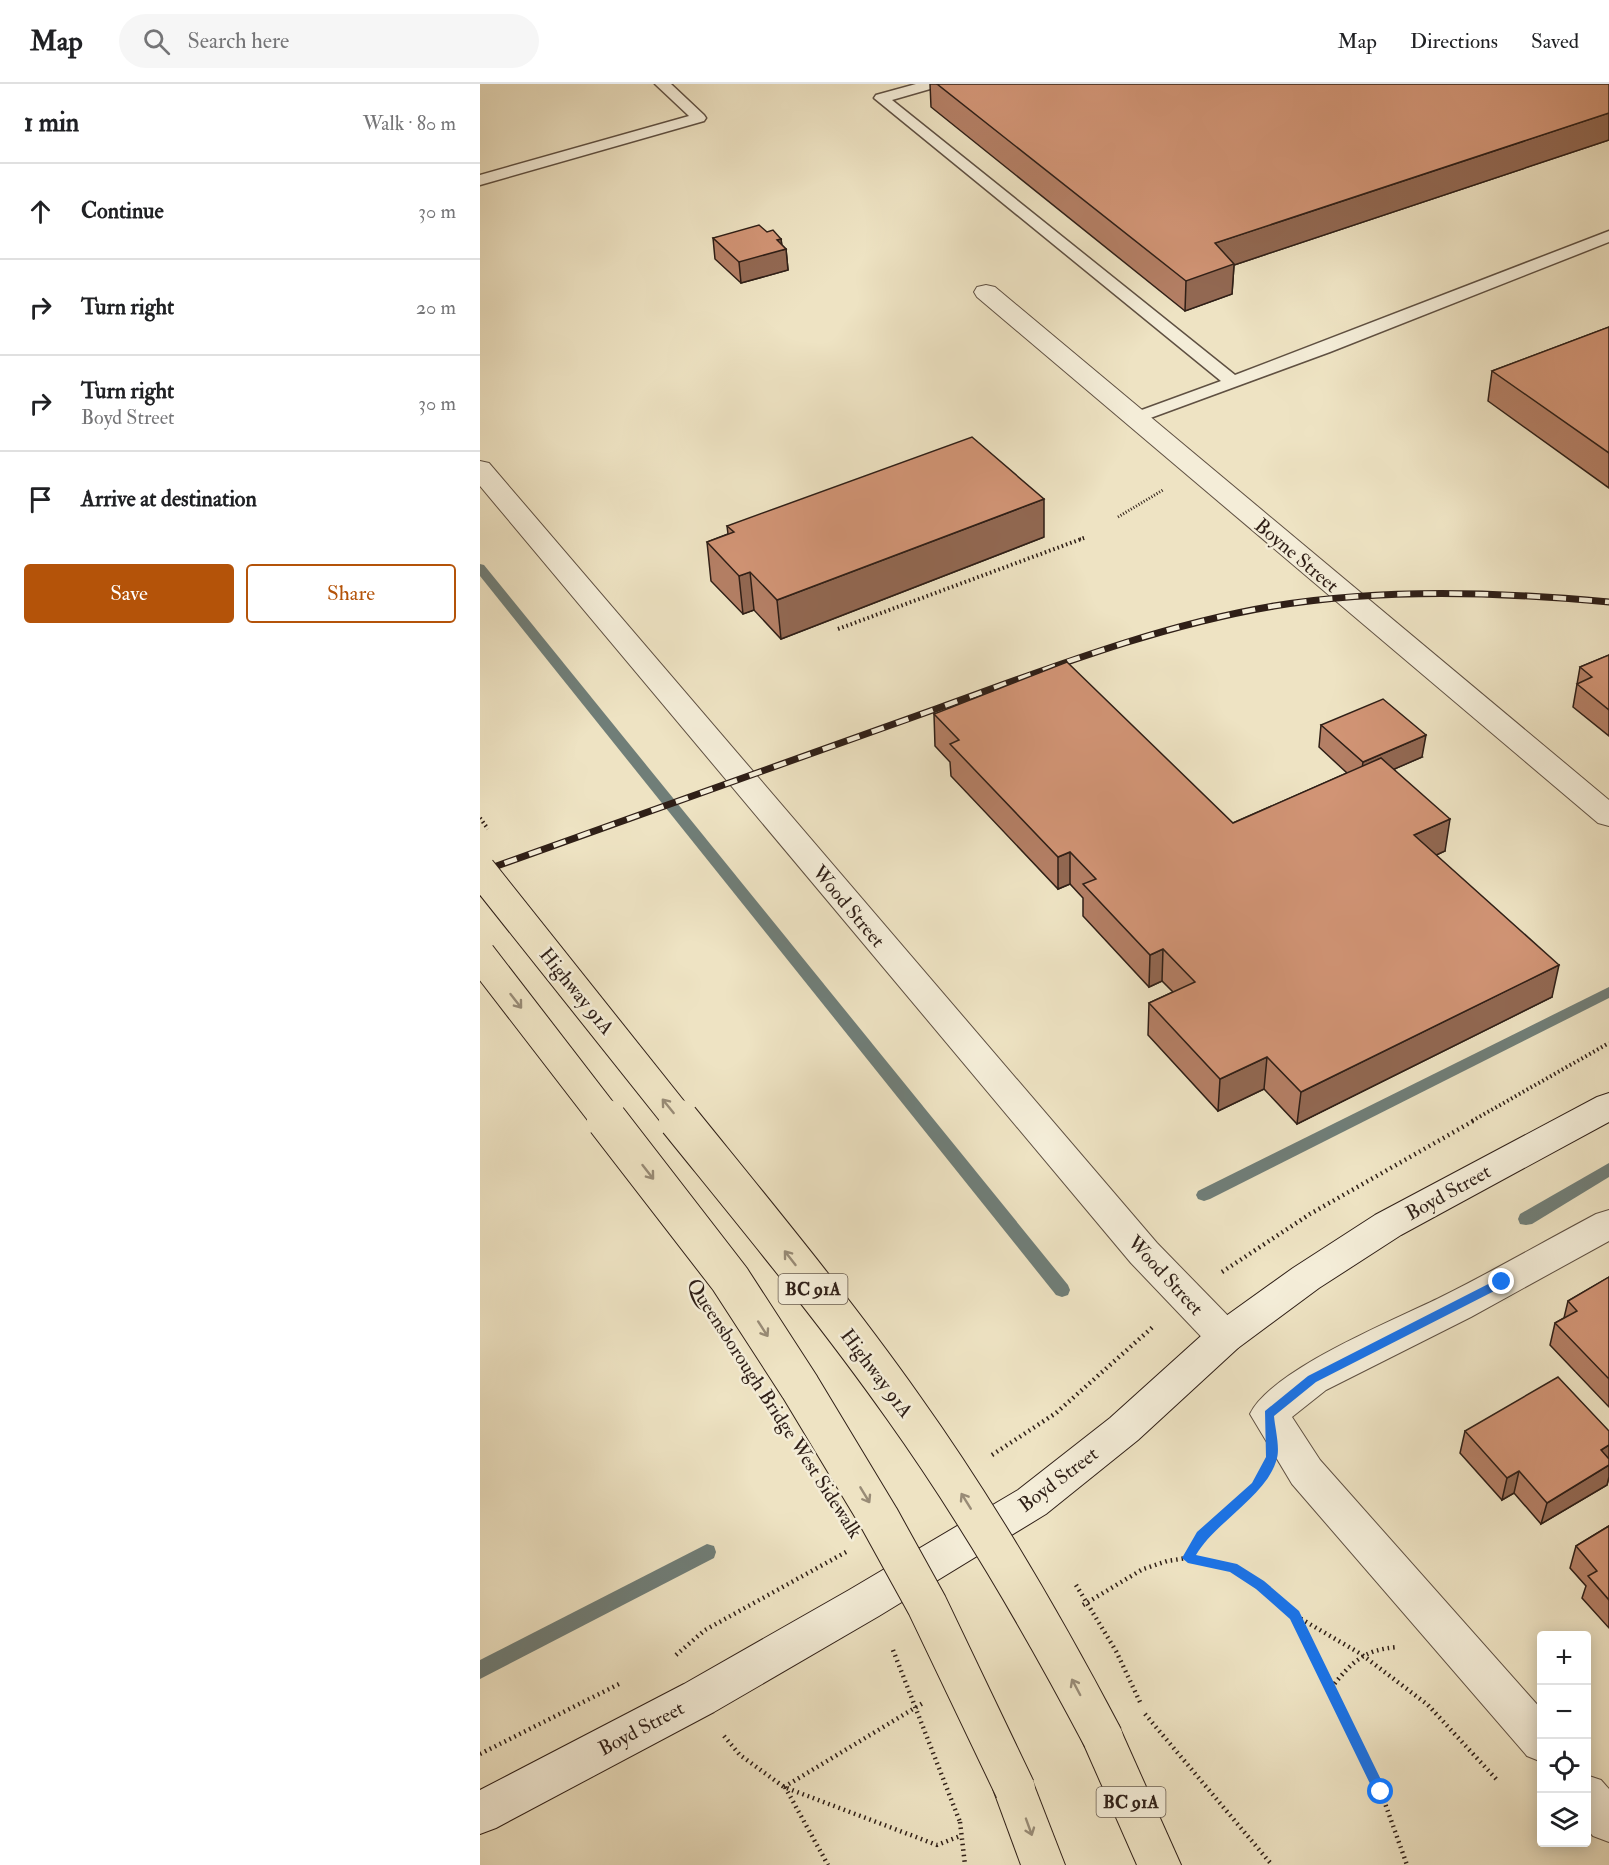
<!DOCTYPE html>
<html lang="en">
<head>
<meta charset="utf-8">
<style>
	body { margin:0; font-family:"IM FELL Double Pica",serif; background:#f6f6f6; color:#202124 }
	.controls { position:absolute; right:18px; bottom:18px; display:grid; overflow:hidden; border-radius:6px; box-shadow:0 3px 15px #0003 }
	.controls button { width:54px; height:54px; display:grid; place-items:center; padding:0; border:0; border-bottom:2px solid #e0e0e0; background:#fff; color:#202124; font:30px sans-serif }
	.stop { position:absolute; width:18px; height:18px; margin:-14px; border:4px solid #1a73e8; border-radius:50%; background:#fff }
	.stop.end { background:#1a73e8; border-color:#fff; box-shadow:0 2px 6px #0008 }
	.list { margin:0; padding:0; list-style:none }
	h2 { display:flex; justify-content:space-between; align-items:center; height:78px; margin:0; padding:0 24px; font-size:26px }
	h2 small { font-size:20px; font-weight:400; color:#757577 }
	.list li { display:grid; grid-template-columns:39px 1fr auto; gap:18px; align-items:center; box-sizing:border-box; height:96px; padding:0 24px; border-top:2px solid #e0e0e0 }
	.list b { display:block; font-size:22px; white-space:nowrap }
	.list p { margin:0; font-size:20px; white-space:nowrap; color:#757577 }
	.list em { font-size:20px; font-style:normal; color:#757577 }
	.actions { display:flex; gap:12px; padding:18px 24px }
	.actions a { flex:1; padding:14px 0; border:2px solid #b45309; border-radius:6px; text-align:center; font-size:21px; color:#b45309 }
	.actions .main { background:#b45309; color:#fff }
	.icon { flex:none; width:33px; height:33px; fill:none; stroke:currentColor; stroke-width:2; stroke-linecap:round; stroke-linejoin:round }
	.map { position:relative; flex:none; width:1129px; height:1781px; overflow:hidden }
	header { display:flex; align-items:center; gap:36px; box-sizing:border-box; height:84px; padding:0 30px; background:#fff; border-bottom:2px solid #e0e0e0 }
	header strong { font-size:28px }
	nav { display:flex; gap:33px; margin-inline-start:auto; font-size:21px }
	.search { width:420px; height:54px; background:#f6f6f6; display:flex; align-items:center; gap:15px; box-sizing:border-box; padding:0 21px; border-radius:33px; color:#757577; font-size:22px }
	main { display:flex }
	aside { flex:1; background:#fff }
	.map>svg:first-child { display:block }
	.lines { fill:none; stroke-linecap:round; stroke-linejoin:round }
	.stream { fill:#707e78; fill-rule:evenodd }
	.lane-casing { stroke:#5f5042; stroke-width:3 }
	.street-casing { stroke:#5f5042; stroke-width:2 }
	.secondary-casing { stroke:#2f1f17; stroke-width:2 }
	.highway-casing { stroke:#2f1f17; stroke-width:2 }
	.path-far2 { stroke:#2f1f17; stroke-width:3; stroke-dasharray:1 2; stroke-linecap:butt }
	.path-far1 { stroke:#2f1f17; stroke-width:4; stroke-dasharray:1.5 3; stroke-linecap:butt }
	.path { stroke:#2f1f17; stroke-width:4.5; stroke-dasharray:1.5 4; stroke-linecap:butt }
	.lane { fill:#f4edd8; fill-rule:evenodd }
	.street { fill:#f4edd8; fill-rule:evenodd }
	.secondary { fill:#f4edd8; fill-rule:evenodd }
	.highway { fill:#eee3c3; fill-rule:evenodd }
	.rail-casing { stroke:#2f1f17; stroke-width:7 }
	.rail { stroke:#f4edd8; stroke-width:4.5; stroke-dasharray:13; stroke-linecap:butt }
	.highway-bridge-far1-casing { stroke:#2f1f17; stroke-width:33; stroke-linecap:butt }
	.highway-bridge-casing { stroke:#2f1f17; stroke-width:42; stroke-linecap:butt }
	.path-bridge-far1 { stroke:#2f1f17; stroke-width:4; stroke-dasharray:1.5 3; stroke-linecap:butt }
	.path-bridge { stroke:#2f1f17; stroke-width:4.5; stroke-dasharray:1.5 4; stroke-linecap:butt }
	.highway-bridge-far1 { stroke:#eee3c3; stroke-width:31 }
	.highway-bridge { stroke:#eee3c3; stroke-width:40 }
	.wall { fill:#b47f65; stroke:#2f1f17; stroke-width:1.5 }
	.shaded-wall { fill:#926852; stroke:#2f1f17; stroke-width:1.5 }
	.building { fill:#d19475; stroke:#2f1f17; stroke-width:1.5 }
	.oneway { stroke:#988b76 }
	.route { fill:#1a73e8 }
	.labels { text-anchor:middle; stroke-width:5; stroke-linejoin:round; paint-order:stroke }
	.shield { fill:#f4edd8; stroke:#6a5d51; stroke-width:1.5 }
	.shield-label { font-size:18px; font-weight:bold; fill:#2f1f17 }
	.street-label { font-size:20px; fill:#2f1f17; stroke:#f4edd8 }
</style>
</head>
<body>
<header>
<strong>Map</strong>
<div class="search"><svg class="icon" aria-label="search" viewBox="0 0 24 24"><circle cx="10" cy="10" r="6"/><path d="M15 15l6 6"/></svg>Search here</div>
<nav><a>Map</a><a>Directions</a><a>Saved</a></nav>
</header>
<main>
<aside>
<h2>1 min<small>Walk · 80 m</small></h2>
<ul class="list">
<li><svg class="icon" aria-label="ahead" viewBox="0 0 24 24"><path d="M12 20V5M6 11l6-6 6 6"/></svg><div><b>Continue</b></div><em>30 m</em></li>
<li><svg class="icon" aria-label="right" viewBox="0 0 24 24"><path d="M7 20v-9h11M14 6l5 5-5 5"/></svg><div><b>Turn right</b></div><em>20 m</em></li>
<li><svg class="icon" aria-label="right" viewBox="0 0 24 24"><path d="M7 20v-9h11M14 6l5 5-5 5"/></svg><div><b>Turn right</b><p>Boyd Street</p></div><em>30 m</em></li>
<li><svg class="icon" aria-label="arrive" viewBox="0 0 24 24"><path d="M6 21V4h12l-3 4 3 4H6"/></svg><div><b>Arrive at destination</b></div></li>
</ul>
<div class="actions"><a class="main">Save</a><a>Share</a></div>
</aside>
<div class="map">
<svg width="1129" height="1781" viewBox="0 0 1129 1781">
	<rect width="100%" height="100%" fill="#eee3c3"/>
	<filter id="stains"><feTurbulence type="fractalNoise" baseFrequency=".00333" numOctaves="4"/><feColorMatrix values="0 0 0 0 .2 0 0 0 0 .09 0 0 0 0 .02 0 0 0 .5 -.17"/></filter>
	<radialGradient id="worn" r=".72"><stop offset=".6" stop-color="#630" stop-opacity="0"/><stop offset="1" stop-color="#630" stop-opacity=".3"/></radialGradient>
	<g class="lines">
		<g class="stream">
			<path d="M0,480L4,481L588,1201L590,1206L588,1211L582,1213L576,1211L0,492Z"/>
			<path d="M1129,903V914L730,1115L724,1117L718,1115L716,1111L718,1107Z"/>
			<path d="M1129,1079V1093L1052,1140L1046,1141L1040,1140L1038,1135L1040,1130Z"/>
			<path d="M227,1460L234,1462L236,1468L234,1474L0,1595V1576Z"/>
		</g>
		<defs>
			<g id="lane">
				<path d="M175,0H191L224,31L226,34L224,37L0,101V91L209,32Z"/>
				<path d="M436,0H459L457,3L412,16L755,291L1129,147V158L850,268L654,340L648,339L645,335L648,331L741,297L394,14L396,11Z"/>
			</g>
			<g id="street">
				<path d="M506,201L515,203L1129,716V742L1118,739L497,213L494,208L497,203Z"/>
				<path d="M0,377L9,379L677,1159L758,1242L764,1253L758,1264L745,1268L732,1264L651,1179L0,402Z"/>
				<path d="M1129,1126V1157L991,1233L846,1306L812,1333L840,1376L1062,1626V1678L1047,1672L812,1400L770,1330C792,1285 915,1236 963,1212C1015,1186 1065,1157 1116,1130Z"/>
				<path d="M1106,1691L1121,1696L1129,1705V1758L1113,1752L1106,1744Z"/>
			</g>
			<path id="secondary" d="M1129,1009V1038L921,1151L839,1204L758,1264L658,1356L566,1430L399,1532L234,1628L16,1744L0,1750V1706L204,1600L369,1506L538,1406L630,1334L732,1242L813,1184L895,1131L1117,1013Z"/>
			<g id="highway">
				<path d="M623,1634L638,1640L701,1781H657L601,1654L608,1640Z"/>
				<path d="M535,1685L550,1691L585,1781H541L513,1705L520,1691Z"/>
			</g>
		</defs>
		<use href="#lane" class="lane-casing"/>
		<use href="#street" class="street-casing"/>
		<use href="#secondary" class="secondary-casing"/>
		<use href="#highway" class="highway-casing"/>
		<g class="path-far2">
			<path d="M638,433L683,406"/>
			<path d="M600,455L604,454"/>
		</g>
		<g class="path-far1">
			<path d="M358,545L604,454"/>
			<path d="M992,1037L1129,959"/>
		</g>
		<g class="path">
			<path d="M742,1188L830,1130L995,1036"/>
			<path d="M512,1371L576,1329L675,1241"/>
			<path d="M707,1474L721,1452L776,1402L779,1396"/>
			<path d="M603,1521L663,1485L687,1477L707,1474L752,1484L780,1501L815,1531L901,1708L927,1781"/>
			<path d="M816,1532L881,1570L948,1621L1018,1697"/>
			<path d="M196,1571L225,1546L366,1468"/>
			<path d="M851,1604C872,1578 883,1566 917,1563"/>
			<path d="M665,1630L792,1781"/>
			<path d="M244,1652L260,1671L304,1703L457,1761L480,1752"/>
			<path d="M0,1670L139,1600"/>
			<path d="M304,1703L443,1619"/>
			<path d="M305,1703L348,1781"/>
			<path d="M480,1738L485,1781"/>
		</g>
		<use href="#lane" class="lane"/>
		<use href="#street" class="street"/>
		<use href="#secondary" class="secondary"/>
		<use href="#highway" class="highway"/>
		<defs>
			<path id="rail" d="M0,788C150,734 300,681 450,627C562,587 675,542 794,522C905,504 1017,508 1129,518"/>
		</defs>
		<use href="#rail" class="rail-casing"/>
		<use href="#rail" class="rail"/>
		<defs>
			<g id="highway-bridge-far1">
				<path d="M0,786L200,1037"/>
				<path d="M0,871L128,1037"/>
			</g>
			<g id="highway-bridge">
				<path d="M127,1036L250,1195L320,1303L399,1434L447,1521L535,1705"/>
				<path d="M199,1036C275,1130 353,1224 423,1323C498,1428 563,1540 623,1654"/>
			</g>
		</defs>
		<use href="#highway-bridge-far1" class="highway-bridge-far1-casing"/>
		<use href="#highway-bridge" class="highway-bridge-casing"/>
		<path class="path-bridge-far1" d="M0,734L8,745"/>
		<g class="path-bridge">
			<path d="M596,1501L636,1567L660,1618"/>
			<path d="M413,1566L480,1738"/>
		</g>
		<use href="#highway-bridge-far1" class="highway-bridge-far1"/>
		<use href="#highway-bridge" class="highway-bridge"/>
	</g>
	<g class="wall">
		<path d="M450,0H1129V56L754,181L752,210L705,227L451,23Z"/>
		<path d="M287,148L301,155L302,161L306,165L308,186L261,199L235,175L233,154Z"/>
		<path d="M1129,243V404L1008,317L1012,287Z"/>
		<path d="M247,442L564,453L301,555L274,526L263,530L231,497L227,458L248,450Z"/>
		<path d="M1129,571V652L1093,623L1100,583Z"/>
		<path d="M454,630L753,739L867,689L839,663L841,641L942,673L914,685L965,767L956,771L1072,913L817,1040L784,1005L738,1027L668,951L669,919L693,908L682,897L669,903L603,832V814L590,800L578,805L471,692L470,678L455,662Z"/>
		<path d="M1129,1193V1323L1070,1261L1075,1239L1084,1234L1088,1217Z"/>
		<path d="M985,1347H1129V1393L1127,1401L1061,1440L1034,1409L1022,1416L980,1369Z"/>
		<path d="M1129,1442V1544L1102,1514L1106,1502L1090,1484L1096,1462Z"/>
	</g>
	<g class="shaded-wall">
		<path d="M1129,29V56L754,181L752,210L705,227L706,197L735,159Z"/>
		<path d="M301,155L302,166L306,165L308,186L261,199L259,178L297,156Z"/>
		<path d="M564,415V453L301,555L297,516Z"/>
		<path d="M270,488L274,526L263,530L259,492Z"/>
		<path d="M946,651L942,673L880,700L883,678Z"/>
		<path d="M970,735L965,767L930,783L934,751Z"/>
		<path d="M590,768V800L578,805V773Z"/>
		<path d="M683,865L682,897L669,903L670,871Z"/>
		<path d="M1079,881L1072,913L817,1040L821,1008Z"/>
		<path d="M787,973L784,1005L738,1027L740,995Z"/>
		<path d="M1129,1361V1379L1121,1366Z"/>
		<path d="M1129,1381V1393L1127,1401L1061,1440L1067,1419Z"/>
		<path d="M1039,1387L1034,1409L1022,1416L1027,1394Z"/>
	</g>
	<g class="building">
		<path d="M457,0H1129V29L735,159L754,180L706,197Z"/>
		<path d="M279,141L287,148L293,146L301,155L297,156L306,165L259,178L233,154Z"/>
		<path d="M1129,243V369L1012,287Z"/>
		<path d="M492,353L564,415L297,516L270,488L259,492L227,458L254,448L247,442Z"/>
		<path d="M1129,571V626L1097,600L1112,593L1100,583Z"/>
		<path d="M587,578L753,739L901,674L970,735L934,751L1079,881L821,1008L787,973L740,995L669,919L715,898L683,865L670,871L603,800L616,795L590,768L578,773L470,660L479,656L454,630Z"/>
		<path d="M903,615L946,651L883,678L841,641Z"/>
		<path d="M1129,1193V1295L1075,1239L1097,1227L1088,1217Z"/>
		<path d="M1078,1293L1129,1347V1361L1121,1366L1129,1375V1381L1067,1419L1039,1387L1027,1394L985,1347Z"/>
		<path d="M1129,1442V1516L1108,1492L1117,1487L1096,1462Z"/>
	</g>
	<defs><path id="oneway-shaft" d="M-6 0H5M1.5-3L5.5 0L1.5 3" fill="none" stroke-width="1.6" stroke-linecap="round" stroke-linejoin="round" transform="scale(1.5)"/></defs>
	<g class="oneway">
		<use href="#oneway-shaft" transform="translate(36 917) rotate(52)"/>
		<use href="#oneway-shaft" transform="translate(188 1022) rotate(-129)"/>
		<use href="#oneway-shaft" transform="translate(168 1088) rotate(52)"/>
		<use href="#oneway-shaft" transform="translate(310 1174) rotate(-128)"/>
		<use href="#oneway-shaft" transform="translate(283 1245) rotate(57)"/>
		<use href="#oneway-shaft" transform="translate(385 1411) rotate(59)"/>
		<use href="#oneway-shaft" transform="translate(486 1417) rotate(-122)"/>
		<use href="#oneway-shaft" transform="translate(596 1603) rotate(-118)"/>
		<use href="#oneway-shaft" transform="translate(549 1743) rotate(70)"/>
	</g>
	<path class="route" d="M1022,1193L1026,1195V1201L836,1298L794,1332C795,1344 800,1363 797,1374C788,1411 736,1437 716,1471L757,1480L784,1497L819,1527L907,1708L905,1712L901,1714L896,1712L810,1535L776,1505L750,1488L708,1479L702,1474L717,1448L772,1399L786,1373L785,1327L828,1292Z"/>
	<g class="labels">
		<g class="shield">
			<rect x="298.5" y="1190" width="69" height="30" rx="4.5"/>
			<rect x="616.5" y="1703" width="69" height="30" rx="4.5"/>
		</g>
		<g class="shield-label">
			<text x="333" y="1211">BC 91A</text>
			<text x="651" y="1724">BC 91A</text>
		</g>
		<g class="street-label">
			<text transform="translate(817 471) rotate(40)" y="7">Boyne Street</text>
			<text transform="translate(369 822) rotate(50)" y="7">Wood Street</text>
			<text transform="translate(97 907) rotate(51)" y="7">Highway 91A</text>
			<text transform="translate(968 1108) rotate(-29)" y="7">Boyd Street</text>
			<text transform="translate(686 1191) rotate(47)" y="7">Wood Street</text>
			<text transform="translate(397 1289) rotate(53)" y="7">Highway 91A</text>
			<text transform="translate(295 1324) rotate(57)" y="7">Queensborough Bridge West Sidewalk</text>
			<text transform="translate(578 1395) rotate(-37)" y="7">Boyd Street</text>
			<text transform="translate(161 1644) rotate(-28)" y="7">Boyd Street</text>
		</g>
	</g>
	<rect width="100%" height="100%" filter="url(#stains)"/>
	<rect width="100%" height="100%" fill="url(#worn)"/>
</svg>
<div class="controls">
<button>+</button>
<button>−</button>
<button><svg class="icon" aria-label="locate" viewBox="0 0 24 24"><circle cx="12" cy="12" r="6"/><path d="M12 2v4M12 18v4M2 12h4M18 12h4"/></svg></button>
<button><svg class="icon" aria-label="layers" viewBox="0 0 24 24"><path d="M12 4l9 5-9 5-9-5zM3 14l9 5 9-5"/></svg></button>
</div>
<div class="stop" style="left:901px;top:1708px"></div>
<div class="stop end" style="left:1022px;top:1198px"></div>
</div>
</main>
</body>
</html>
